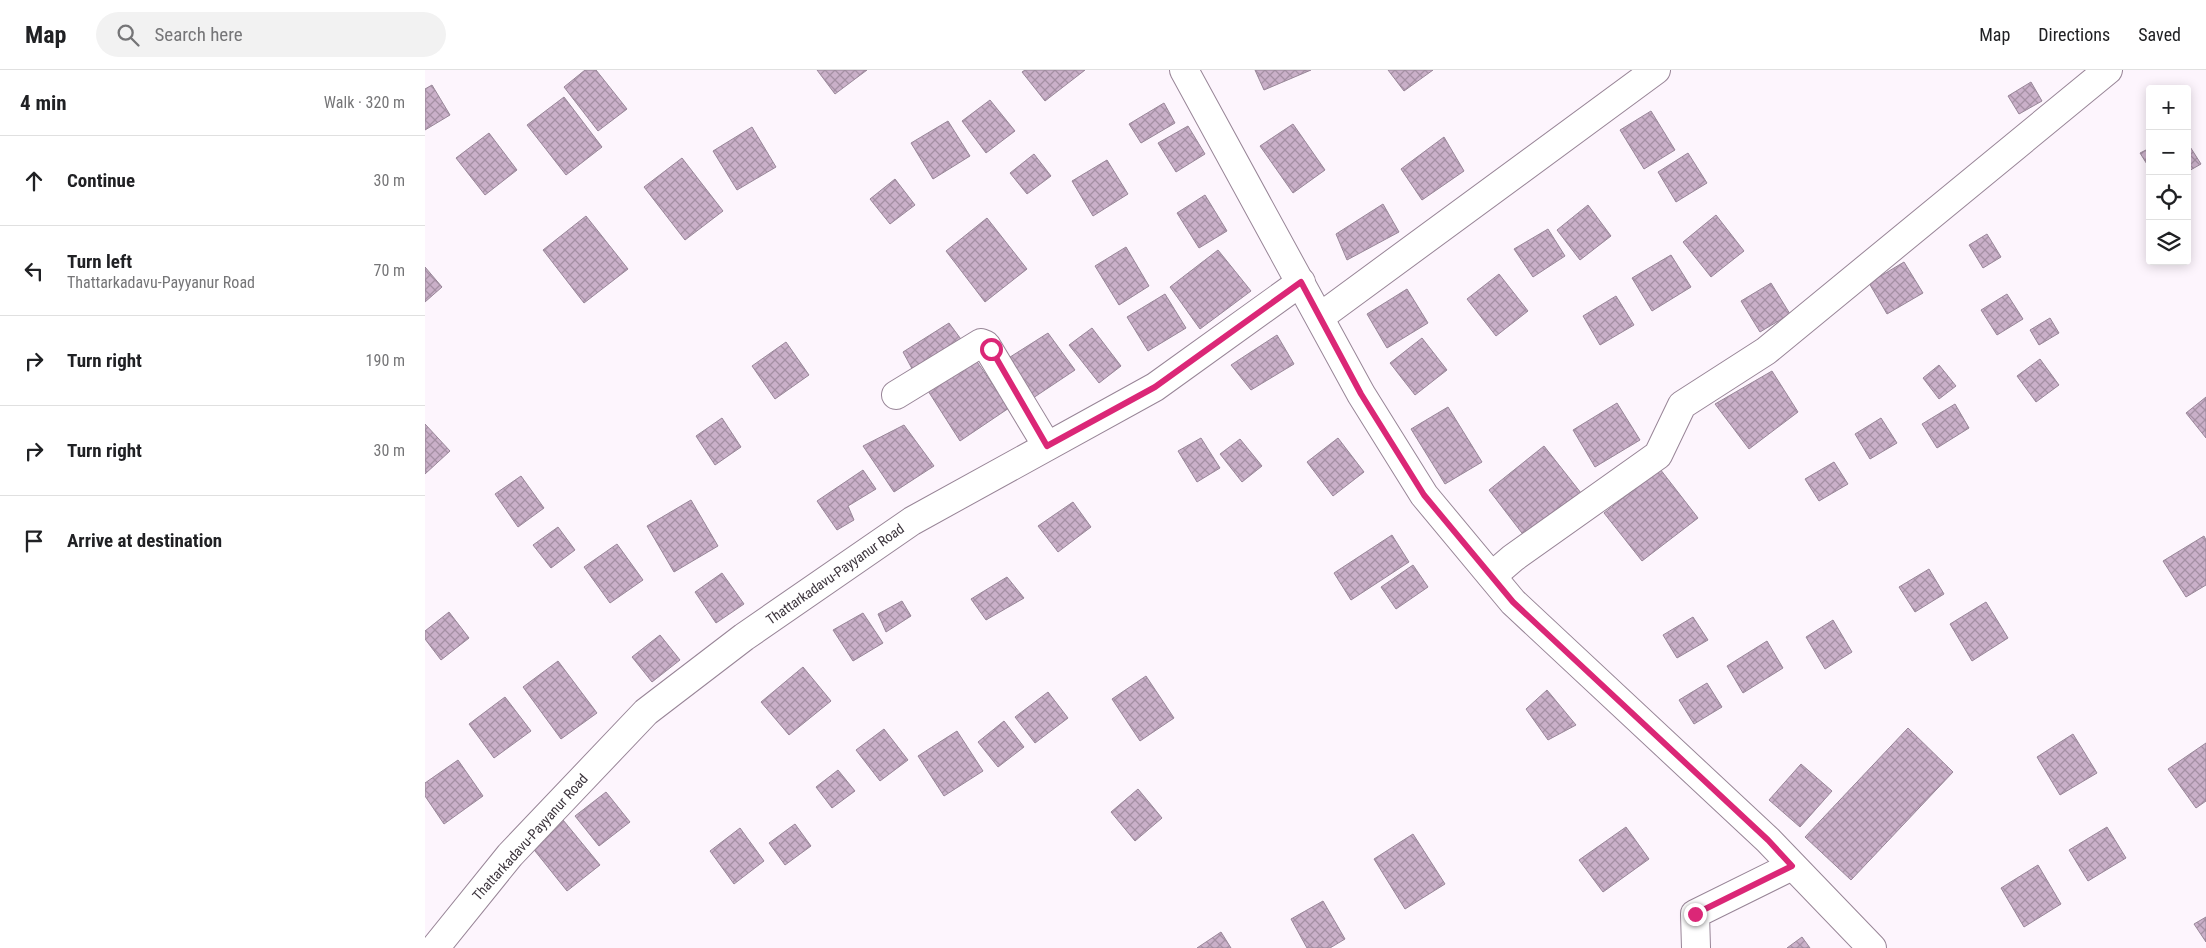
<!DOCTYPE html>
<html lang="en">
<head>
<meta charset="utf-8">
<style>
	body { margin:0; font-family:"Roboto Condensed",sans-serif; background:#f2f2f2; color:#202124 }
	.controls { position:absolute; right:15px; top:15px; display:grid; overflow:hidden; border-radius:5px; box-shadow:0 2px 12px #0003 }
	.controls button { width:45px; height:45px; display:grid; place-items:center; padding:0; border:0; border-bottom:1px solid #e0e0e0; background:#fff; color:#202124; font:25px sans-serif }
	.stop { position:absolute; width:15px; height:15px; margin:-11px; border:4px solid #db2777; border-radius:50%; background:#fff }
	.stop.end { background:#db2777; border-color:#fff; box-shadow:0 1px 5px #0008 }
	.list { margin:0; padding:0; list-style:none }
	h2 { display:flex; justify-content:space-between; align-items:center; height:65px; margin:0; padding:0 20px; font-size:21px }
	h2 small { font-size:16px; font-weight:400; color:#757577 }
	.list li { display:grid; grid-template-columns:32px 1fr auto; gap:15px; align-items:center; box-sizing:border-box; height:90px; padding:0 20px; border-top:1px solid #e0e0e0 }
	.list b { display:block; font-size:19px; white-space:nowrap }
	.list p { margin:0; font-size:16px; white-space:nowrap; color:#757577 }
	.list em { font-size:16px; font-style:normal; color:#757577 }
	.icon { flex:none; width:28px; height:28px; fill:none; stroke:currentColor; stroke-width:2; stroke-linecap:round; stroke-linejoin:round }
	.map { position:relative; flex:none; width:1781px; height:878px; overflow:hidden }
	header { display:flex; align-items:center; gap:30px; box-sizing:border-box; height:70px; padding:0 25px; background:#fff; border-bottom:1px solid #e0e0e0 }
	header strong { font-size:24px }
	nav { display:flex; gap:28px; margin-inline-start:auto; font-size:18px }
	.search { width:350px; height:45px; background:#f2f2f2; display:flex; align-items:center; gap:12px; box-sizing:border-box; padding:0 18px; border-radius:28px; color:#757577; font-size:19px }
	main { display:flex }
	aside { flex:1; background:#fff }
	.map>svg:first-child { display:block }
	.building { fill:url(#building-cross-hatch); stroke:#998799 }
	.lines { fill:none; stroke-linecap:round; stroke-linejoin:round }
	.minor-casing { stroke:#988597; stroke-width:30 }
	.secondary-casing { stroke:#988597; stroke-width:30 }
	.minor { stroke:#fff; stroke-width:28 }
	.secondary { stroke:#fff; stroke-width:28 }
	.route { stroke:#db2777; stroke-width:6 }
	.labels { text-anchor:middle; stroke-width:4; stroke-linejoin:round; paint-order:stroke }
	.street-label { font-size:14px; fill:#3c343c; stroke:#fff }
</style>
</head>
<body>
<header>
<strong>Map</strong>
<div class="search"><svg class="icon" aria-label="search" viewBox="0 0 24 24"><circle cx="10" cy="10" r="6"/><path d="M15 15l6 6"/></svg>Search here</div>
<nav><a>Map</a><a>Directions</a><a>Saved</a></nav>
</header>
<main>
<aside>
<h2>4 min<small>Walk · 320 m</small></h2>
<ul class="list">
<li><svg class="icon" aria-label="ahead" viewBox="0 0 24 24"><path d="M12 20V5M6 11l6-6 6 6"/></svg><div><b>Continue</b></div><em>30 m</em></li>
<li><svg class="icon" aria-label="left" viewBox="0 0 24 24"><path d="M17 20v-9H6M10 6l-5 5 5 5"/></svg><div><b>Turn left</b><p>Thattarkadavu-Payyanur Road</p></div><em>70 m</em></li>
<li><svg class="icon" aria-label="right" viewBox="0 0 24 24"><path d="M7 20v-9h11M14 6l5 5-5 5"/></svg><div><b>Turn right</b></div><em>190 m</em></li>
<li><svg class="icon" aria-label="right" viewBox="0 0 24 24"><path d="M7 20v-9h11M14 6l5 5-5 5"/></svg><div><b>Turn right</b></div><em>30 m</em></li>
<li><svg class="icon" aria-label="arrive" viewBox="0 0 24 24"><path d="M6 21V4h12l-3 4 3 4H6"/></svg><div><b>Arrive at destination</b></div></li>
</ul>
</aside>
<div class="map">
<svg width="1781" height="878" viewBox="0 0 1781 878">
	<defs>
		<pattern id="building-cross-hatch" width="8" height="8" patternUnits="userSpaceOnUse" patternTransform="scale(1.25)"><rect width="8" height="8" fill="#cab0c9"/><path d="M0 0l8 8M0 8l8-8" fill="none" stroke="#a590a4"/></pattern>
	</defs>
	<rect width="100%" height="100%" fill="#fdf5fd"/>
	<g class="building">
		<path d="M160,0H171L202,39L173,61L139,17Z"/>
		<path d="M392,0H442L410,24Z"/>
		<path d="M600,0H660L620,31L597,2Z"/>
		<path d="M830,0H886L839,20Z"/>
		<path d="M963,0H1008L979,21Z"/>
		<path d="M1606,12L1617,31L1594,44L1583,26Z"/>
		<path d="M7,15L25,45L0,60V19Z"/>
		<path d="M139,27L177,77L141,105L102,55Z"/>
		<path d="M565,30L590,61L561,83L537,51Z"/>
		<path d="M739,33L750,53L716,73L704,54Z"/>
		<path d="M1226,41L1250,80L1219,99L1195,60Z"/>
		<path d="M523,51L545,86L508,109L486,73Z"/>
		<path d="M868,54L900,100L868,123L835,76Z"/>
		<path d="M763,56L780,84L751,102L733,73Z"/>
		<path d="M327,57L351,97L312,120L288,81Z"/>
		<path d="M64,63L92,100L60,125L31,88Z"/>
		<path d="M1019,67L1039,101L997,130L976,99Z"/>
		<path d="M1762,72L1776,94L1762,102Z"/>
		<path d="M1725,78V99L1715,83Z"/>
		<path d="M1263,83L1282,113L1251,132L1233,102Z"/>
		<path d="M609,84L626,106L602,124L585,103Z"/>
		<path d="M257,88L298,141L260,170L219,117Z"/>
		<path d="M682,90L703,124L668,146L647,111Z"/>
		<path d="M470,109L490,135L465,154L445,129Z"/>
		<path d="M780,125L802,161L774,178L752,143Z"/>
		<path d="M958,134L974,162L922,190L911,164Z"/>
		<path d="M1163,135L1186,166L1155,190L1132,160Z"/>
		<path d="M1291,145L1319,181L1286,207L1258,172Z"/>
		<path d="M161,146L203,199L159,233L118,180Z"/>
		<path d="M562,148L602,199L560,232L521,181Z"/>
		<path d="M1123,159L1140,186L1108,207L1089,179Z"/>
		<path d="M1562,164L1576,187L1558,198L1544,175Z"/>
		<path d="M701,177L724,216L694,235L670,196Z"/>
		<path d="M793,180L826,221L775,259L745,217Z"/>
		<path d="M1246,185L1266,217L1227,241L1207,208Z"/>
		<path d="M1479,192L1498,223L1462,244L1444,213Z"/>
		<path d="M0,197L17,217L0,232Z"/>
		<path d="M1074,204L1103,241L1071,266L1042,229Z"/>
		<path d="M1346,213L1365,244L1335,262L1316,231Z"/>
		<path d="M982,219L1003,253L962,278L942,244Z"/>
		<path d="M740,224L761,258L723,281L702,247Z"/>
		<path d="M1582,224L1598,249L1572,265L1556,240Z"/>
		<path d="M1191,226L1209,255L1175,275L1158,246Z"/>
		<path d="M1625,248L1634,263L1614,275L1605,260Z"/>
		<path d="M524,253L541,276L491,306L478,282Z"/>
		<path d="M667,258L696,296L674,313L644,275Z"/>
		<path d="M623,263L650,300L608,328L582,289Z"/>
		<path d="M852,265L869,294L826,320L806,295Z"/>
		<path d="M997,268L1022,300L990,325L965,293Z"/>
		<path d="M361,272L384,305L350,329L327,296Z"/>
		<path d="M546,283L584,338L535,371L498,313Z"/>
		<path d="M1615,289L1634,315L1611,332L1592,306Z"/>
		<path d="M1514,295L1531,316L1514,329L1498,308Z"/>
		<path d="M1347,301L1373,342L1324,379L1290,334Z"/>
		<path d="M1781,327V368L1761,343Z"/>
		<path d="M1192,333L1215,370L1170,397L1148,360Z"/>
		<path d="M1530,334L1544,358L1512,378L1497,354Z"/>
		<path d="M1023,337L1057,392L1020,414L986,359Z"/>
		<path d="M297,348L316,377L290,395L271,366Z"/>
		<path d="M1456,348L1472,373L1445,389L1430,364Z"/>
		<path d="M0,354L25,381L0,404Z"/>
		<path d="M479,355L509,396L469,422L438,376Z"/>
		<path d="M776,368L795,398L772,412L753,381Z"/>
		<path d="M913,368L939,402L908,426L882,392Z"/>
		<path d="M815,369L837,396L817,412L795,384Z"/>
		<path d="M1119,376L1156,423L1100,467L1064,420Z"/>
		<path d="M1409,392L1423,414L1394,431L1380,409Z"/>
		<path d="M1235,399L1273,448L1217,491L1179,443Z"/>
		<path d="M438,400L451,419L423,436L429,450L412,460L392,431Z"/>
		<path d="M96,406L119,438L93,457L70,424Z"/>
		<path d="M266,430L293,476L249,502L222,456Z"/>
		<path d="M648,432L666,457L633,482L613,456Z"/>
		<path d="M133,457L150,480L126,498L108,475Z"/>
		<path d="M967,465L984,492L926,530L909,503Z"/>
		<path d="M1779,466L1781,470V515L1761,527L1738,491Z"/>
		<path d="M192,474L218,510L185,533L159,497Z"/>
		<path d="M988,495L1003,517L971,539L956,517Z"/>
		<path d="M1504,499L1519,524L1490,542L1474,517Z"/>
		<path d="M297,503L319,534L291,553L270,522Z"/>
		<path d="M582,507L599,528L561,550L546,529Z"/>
		<path d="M477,531L486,546L461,562L453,544Z"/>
		<path d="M1561,532L1583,568L1547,591L1525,554Z"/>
		<path d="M24,542L44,568L16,590L0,569V561Z"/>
		<path d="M438,543L458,573L428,591L408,560Z"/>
		<path d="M1268,547L1283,570L1252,588L1238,565Z"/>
		<path d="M1408,550L1427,582L1400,599L1381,567Z"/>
		<path d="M235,565L255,590L227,612L207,587Z"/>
		<path d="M1342,571L1358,598L1318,623L1302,596Z"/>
		<path d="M133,591L172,643L136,669L98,617Z"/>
		<path d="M378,597L406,631L364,665L336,632Z"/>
		<path d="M721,606L749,648L715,671L687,629Z"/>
		<path d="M1282,613L1297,637L1269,654L1254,630Z"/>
		<path d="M1122,620L1151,655L1123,670L1101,639Z"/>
		<path d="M623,622L643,648L610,673L590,647Z"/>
		<path d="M80,627L106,661L69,688L44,654Z"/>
		<path d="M579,651L599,677L573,697L553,672Z"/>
		<path d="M1483,658L1528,702L1426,810L1380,767Z"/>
		<path d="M459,659L483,690L455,711L431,680Z"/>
		<path d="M532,661L558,701L519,726L493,686Z"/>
		<path d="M1648,664L1672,703L1635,725L1612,687Z"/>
		<path d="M1781,673V731L1771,738L1743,699Z"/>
		<path d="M33,690L58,726L19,754L0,726V713Z"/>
		<path d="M1376,694L1407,721L1375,757L1344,730Z"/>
		<path d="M413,700L430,721L407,738L391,717Z"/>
		<path d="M713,719L737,748L710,771L686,742Z"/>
		<path d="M181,722L205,752L174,776L150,746Z"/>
		<path d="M138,750L175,795L142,821L106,776Z"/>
		<path d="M370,754L386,776L360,795L344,773Z"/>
		<path d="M1201,757L1224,789L1178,822L1154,790Z"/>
		<path d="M1682,757L1701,788L1663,811L1644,780Z"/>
		<path d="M315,758L339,791L309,814L285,781Z"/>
		<path d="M988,764L1020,814L980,839L949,789Z"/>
		<path d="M1613,795L1636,834L1599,857L1576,818Z"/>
		<path d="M898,831L920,869L905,878H882L866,849Z"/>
		<path d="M1781,847V872L1769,854Z"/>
		<path d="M796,862L806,878H772Z"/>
		<path d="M1377,867L1385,878H1362Z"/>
	</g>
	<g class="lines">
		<defs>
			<g id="minor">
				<path d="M895,247L1231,0"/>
				<path d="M471,325L556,273L561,275L622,376"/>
				<path d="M1067,506L1088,488L1233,385L1257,335L1341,281L1683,0"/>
				<path d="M1271,878L1270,844L1367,796"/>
			</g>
			<g id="secondary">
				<path d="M759,0L936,324L999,425L1088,532L1343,770L1447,878"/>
				<path d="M10,878L85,785L221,642L319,567L487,451L730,317L876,212"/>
			</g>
		</defs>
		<use href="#minor" class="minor-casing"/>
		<use href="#secondary" class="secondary-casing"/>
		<use href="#minor" class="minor"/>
		<use href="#secondary" class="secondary"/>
	</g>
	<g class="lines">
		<path class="route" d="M566,279L622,376L730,317L876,212L936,324L999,425L1088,532L1343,770L1367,796L1270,844"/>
	</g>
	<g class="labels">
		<g class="street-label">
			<text transform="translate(410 504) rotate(-35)" y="5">Thattarkadavu-Payyanur Road</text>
			<text transform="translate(105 767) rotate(-48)" y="5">Thattarkadavu-Payyanur Road</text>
		</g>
	</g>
</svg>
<div class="controls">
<button>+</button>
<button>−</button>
<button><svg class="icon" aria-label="locate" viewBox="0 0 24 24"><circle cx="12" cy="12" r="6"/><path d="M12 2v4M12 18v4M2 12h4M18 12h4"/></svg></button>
<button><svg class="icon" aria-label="layers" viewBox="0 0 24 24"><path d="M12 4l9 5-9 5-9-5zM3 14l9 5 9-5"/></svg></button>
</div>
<div class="stop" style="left:566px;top:279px"></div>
<div class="stop end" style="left:1270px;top:844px"></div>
</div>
</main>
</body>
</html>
